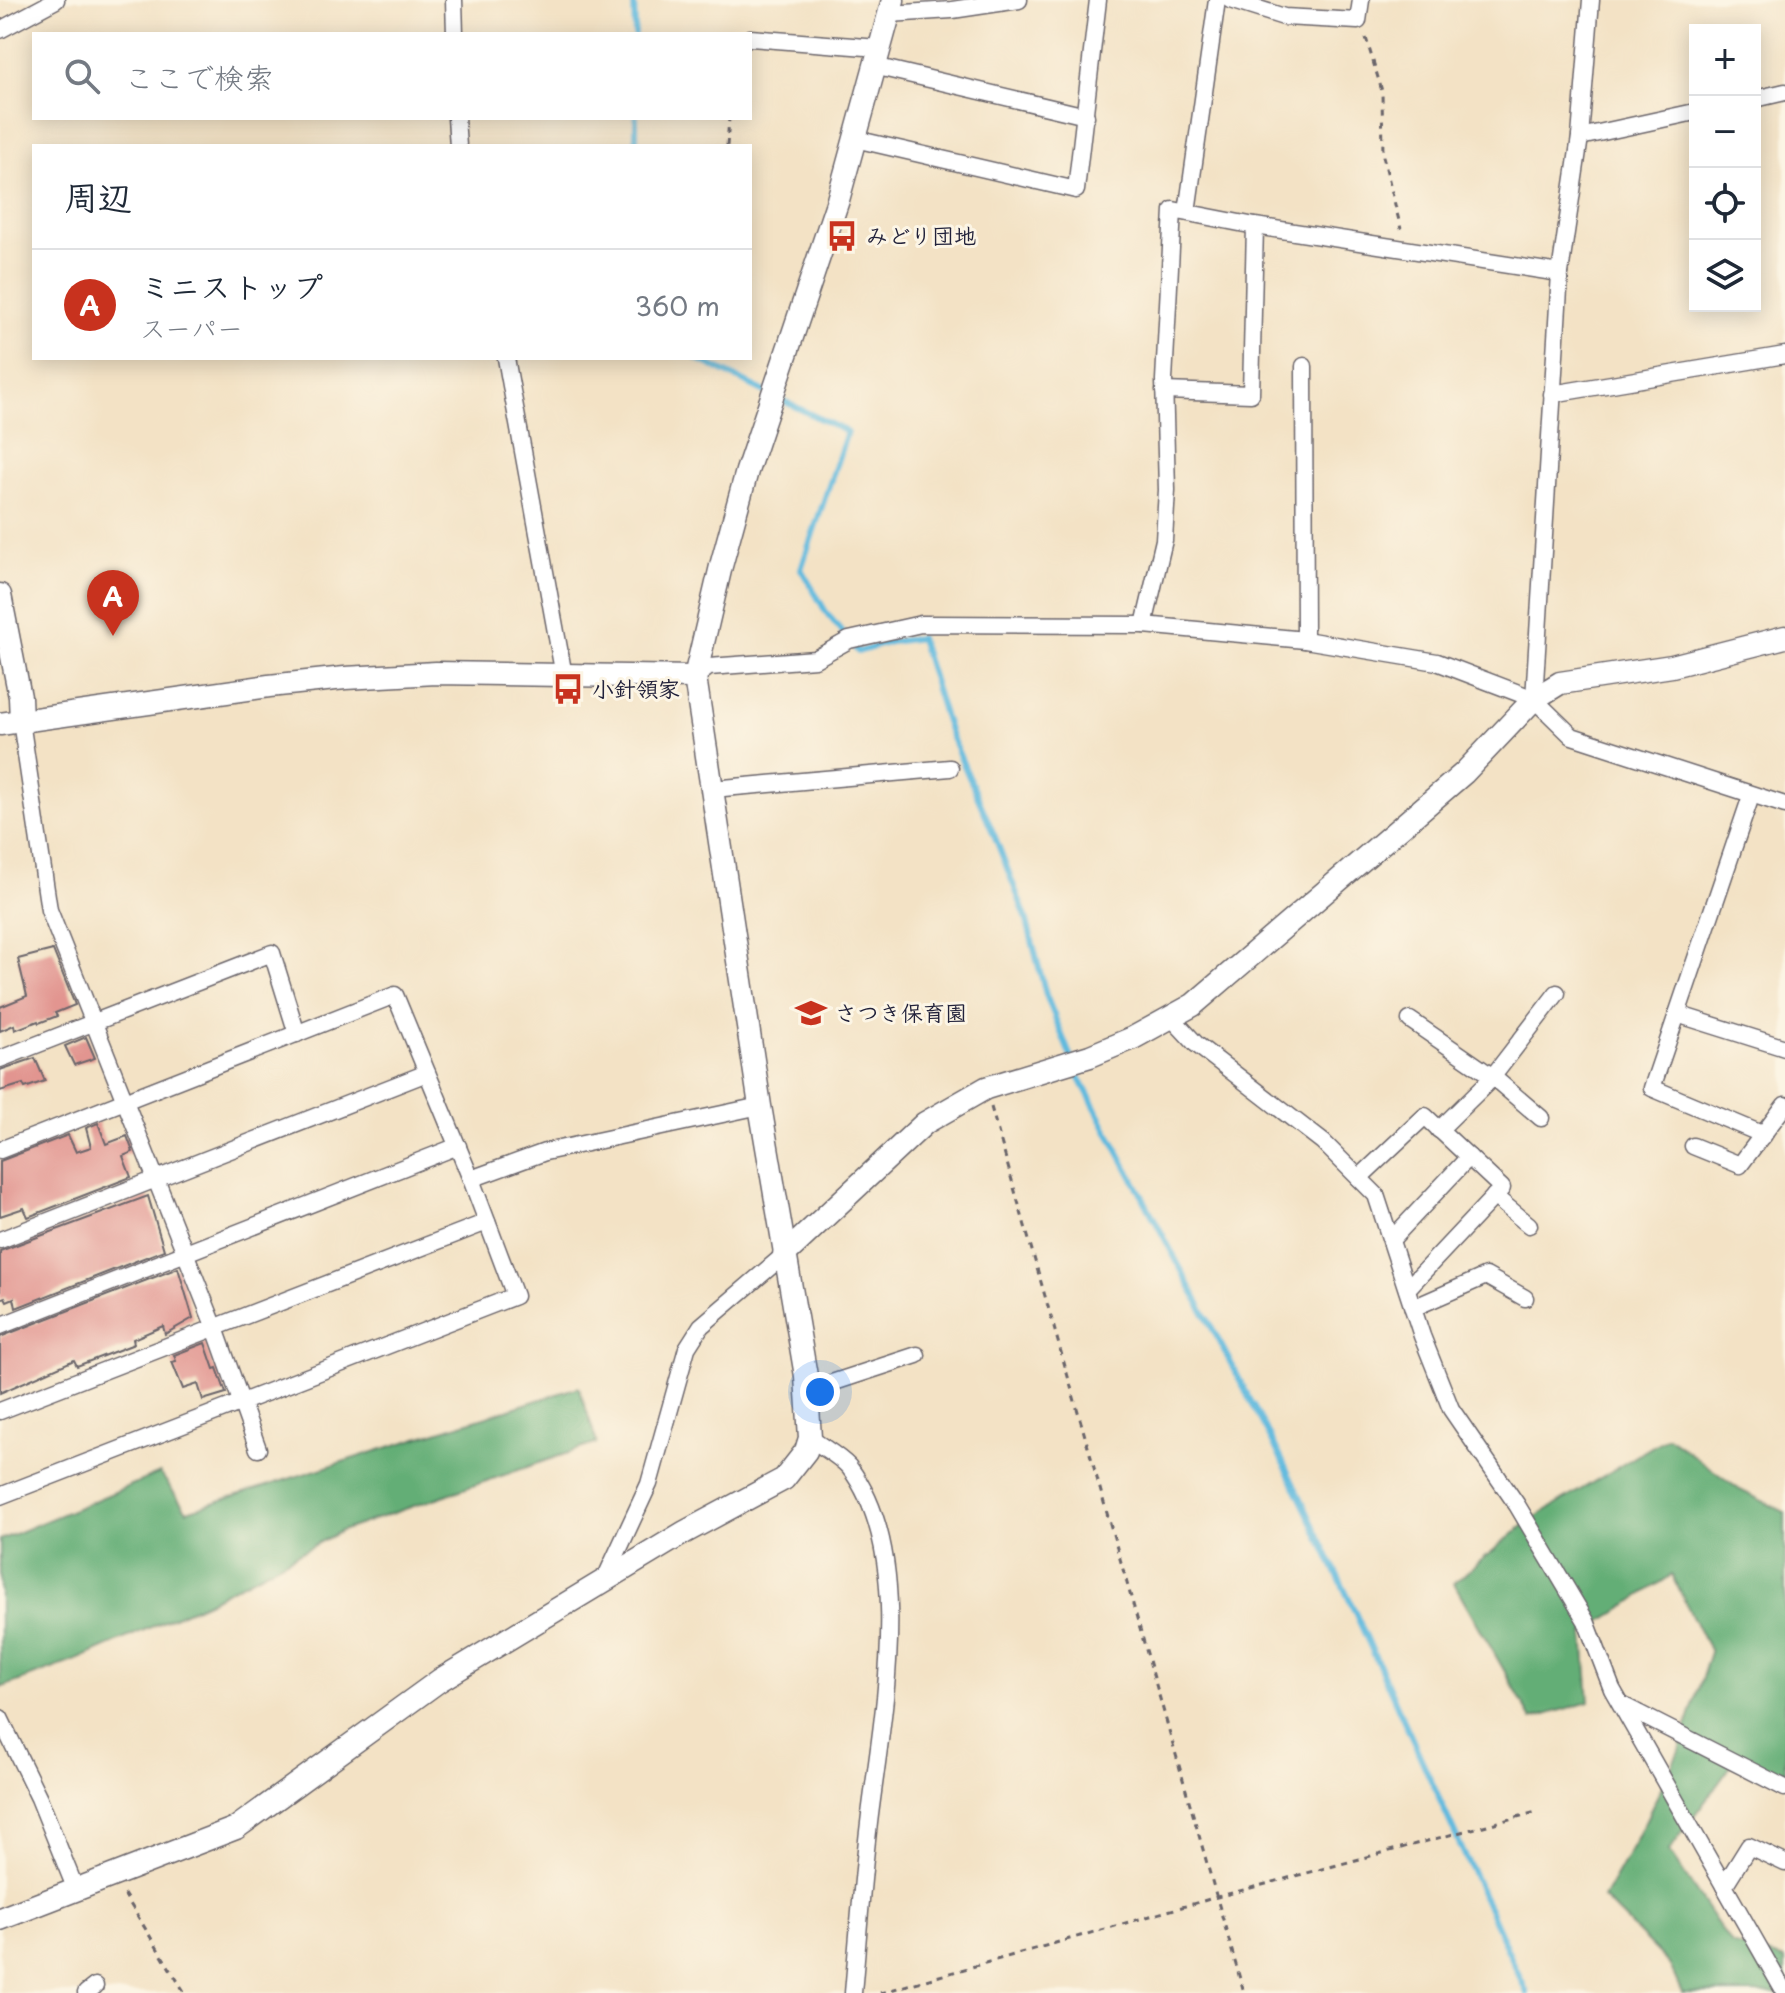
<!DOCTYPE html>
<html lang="ja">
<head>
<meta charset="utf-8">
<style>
	body { margin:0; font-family:"Playpen Sans","Klee One",sans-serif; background:#f6f6f7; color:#1f2937 }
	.controls { position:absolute; right:24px; top:24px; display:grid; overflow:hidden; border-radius:0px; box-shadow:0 4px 20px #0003 }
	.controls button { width:72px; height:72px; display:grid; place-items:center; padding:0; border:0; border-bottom:2px solid #e0e1e3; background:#fff; color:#1f2937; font:40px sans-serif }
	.you { position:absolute; left:820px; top:1392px; width:28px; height:28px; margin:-20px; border:6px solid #fff; border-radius:50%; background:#1a73e8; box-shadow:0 0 0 12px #1a73e833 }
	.badge { display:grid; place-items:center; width:52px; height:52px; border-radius:50%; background:#c8321e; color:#fff; font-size:26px; font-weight:700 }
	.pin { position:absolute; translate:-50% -66px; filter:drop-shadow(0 2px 4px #0008) }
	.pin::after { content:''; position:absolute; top:42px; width:28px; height:24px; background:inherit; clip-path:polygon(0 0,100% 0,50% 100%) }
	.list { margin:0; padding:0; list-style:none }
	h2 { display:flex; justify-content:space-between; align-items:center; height:104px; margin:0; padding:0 32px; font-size:34px }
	h2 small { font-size:26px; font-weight:400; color:#747a83 }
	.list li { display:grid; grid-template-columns:52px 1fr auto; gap:24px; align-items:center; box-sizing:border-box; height:112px; padding:0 32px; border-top:2px solid #e0e1e3 }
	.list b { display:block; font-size:30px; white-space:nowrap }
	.list p { margin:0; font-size:26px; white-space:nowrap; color:#747a83 }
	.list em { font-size:26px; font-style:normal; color:#747a83 }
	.icon { flex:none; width:44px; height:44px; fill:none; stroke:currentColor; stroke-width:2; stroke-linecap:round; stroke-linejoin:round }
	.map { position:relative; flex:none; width:1785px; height:1993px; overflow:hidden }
	.search { position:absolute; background:#fff; box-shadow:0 4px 20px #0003; left:32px; top:32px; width:720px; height:88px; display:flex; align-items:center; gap:20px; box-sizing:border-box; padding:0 28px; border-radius:0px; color:#747a83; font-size:30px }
	.panel { position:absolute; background:#fff; box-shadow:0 4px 20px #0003; left:32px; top:144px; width:720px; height:216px; border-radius:0px }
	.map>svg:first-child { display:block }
	.forest { fill:#63ae76; stroke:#426858; stroke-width:2 }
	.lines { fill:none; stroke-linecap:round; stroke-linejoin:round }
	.stream { stroke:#60bade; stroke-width:6 }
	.building { fill:#e29590 }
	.street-casing { stroke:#6b656b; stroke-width:19 }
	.secondary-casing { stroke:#6b656b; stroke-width:25 }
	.path { stroke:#6b656b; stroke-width:3; stroke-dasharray:6 6; stroke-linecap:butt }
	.street { stroke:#fff; stroke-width:16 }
	.secondary { stroke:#fff; stroke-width:22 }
	.labels { text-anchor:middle; stroke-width:6; stroke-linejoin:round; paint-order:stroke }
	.poi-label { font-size:22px; font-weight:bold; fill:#22223b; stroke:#fcf5e5; text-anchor:start }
</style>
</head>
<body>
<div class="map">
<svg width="1785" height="1993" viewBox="0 0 1785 1993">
	<rect width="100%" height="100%" fill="#fcf5e5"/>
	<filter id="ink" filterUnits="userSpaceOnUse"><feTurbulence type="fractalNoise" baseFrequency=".0125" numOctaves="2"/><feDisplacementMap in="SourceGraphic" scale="16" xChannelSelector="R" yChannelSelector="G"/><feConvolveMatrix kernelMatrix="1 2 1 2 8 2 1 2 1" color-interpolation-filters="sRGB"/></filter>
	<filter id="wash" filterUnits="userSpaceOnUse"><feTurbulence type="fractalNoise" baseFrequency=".006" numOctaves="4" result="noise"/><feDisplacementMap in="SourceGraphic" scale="32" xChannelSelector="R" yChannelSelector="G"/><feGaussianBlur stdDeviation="1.8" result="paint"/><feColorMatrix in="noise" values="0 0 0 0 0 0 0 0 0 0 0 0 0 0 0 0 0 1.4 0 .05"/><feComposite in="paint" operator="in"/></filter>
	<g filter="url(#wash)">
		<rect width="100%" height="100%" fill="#f3e2c5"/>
		<g class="forest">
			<path d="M579,1387L597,1443L341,1531L207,1602L79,1659L0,1688V1540L160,1473L187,1511Z"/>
			<path d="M1668,1437L1740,1490L1785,1512V1777L1739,1755L1669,1851L1731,1944L1785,1960V1993H1682L1669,1964L1603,1898L1636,1840L1678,1753L1710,1652L1672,1575L1584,1633L1589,1702L1532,1719L1454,1583L1529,1521Z"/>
		</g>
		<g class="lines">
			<g class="stream">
				<path d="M634,0L635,34"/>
				<path d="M636,118V146"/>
				<path d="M696,358L847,432L801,569L826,612L858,652L890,642L920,638L949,731L995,837L1026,917L1046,995L1078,1075L1280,1456L1349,1599L1527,1993"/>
			</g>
		</g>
		<g id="blocks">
			<g class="building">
				<path d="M53,950L75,1005L55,1013L57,1016L39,1023L38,1021L15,1030L14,1025L0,1031V1007L27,996L18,959Z"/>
				<path d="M86,1037L95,1058L74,1065L65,1046Z"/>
				<path d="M35,1058L45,1081L25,1088L23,1084L0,1091V1070Z"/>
				<path d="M98,1123L106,1144L127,1136L133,1152L123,1156L131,1177L28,1217L24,1208L0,1216V1161L68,1135L76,1152L91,1147L86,1128Z"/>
				<path d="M148,1196L164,1250L16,1308L14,1298L7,1301L5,1297L0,1299V1251Z"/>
				<path d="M178,1268L193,1318L165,1334L163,1326L133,1339L134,1344L77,1366L74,1360L0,1393V1337Z"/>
				<path d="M205,1343L214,1369L217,1368L226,1393L203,1400L198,1384L183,1389L172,1362L176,1361L174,1355Z"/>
			</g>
		</g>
	</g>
	<g filter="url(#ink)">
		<use href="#blocks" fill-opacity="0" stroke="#6b656b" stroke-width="2"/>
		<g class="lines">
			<defs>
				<g id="street">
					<path d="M454,0L455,34"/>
					<path d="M1230,0L1284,17L1358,21L1361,0"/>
					<path d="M889,14L952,10L1019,0"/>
					<path d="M0,30L56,0"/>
					<path d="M750,38L879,48"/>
					<path d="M874,66L1086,116"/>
					<path d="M1755,99L1785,92"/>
					<path d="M456,118L458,146"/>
					<path d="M1580,137L1695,112"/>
					<path d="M855,139L1076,190L1098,0"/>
					<path d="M1187,212L1217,0"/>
					<path d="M506,358L564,676"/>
					<path d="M1304,366L1305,640"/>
					<path d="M1164,391L1251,394L1255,226"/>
					<path d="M1552,394L1785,355"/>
					<path d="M1144,625L1164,540L1167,490L1164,380L1173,210L1255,226L1560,273"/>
					<path d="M695,677L709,667L815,659L849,640L921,624L1144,625L1305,640L1437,662L1534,699L1572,736L1785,805"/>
					<path d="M1534,699L1560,273L1580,137L1591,0"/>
					<path d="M21,721L49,910L215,1328L258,1449"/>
					<path d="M712,789L950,768"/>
					<path d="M1751,796L1652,1088L1764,1135"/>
					<path d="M1677,1014L1785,1048"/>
					<path d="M1171,1017L1196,1044L1323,1142L1376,1195L1422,1336L1451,1409L1517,1505L1586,1621L1612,1689L1785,1993"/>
					<path d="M1410,1020L1493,1077L1541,1118"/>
					<path d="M0,1059L272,953L297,1034"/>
					<path d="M1439,1130L1490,1080L1557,993"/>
					<path d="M1693,1146L1740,1165L1785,1105"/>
					<path d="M0,1150L395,995L471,1179L515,1296L0,1496"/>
					<path d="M1359,1178L1425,1116L1502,1188L1407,1289"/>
					<path d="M471,1179L545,1152L760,1106"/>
					<path d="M1494,1196L1529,1225"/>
					<path d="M0,1240L427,1073"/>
					<path d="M1391,1240L1469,1157"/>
					<path d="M1413,1308L1486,1276L1525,1298"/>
					<path d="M0,1326L458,1146"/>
					<path d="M807,1391L917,1355"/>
					<path d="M0,1411L487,1222"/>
					<path d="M810,1438C822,1447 839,1456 849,1467C917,1556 881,1721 869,1823C862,1880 858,1937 853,1993"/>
					<path d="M604,1581L649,1484L687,1348L701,1326L784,1255"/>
					<path d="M1622,1705L1785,1788"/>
					<path d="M0,1718L39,1798L76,1890"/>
					<path d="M1724,1886L1749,1846L1785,1863"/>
					<path d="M86,1993L95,1986"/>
				</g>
				<g id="secondary">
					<path d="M0,595L20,697L21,721"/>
					<path d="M0,724L269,686L345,678L436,673L695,677"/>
					<path d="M784,1255L925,1123L986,1088L1090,1056L1133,1038L1193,1005L1464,773L1534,699L1560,683L1672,666L1785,637"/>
					<path d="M0,1919L236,1828L440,1680L685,1532L784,1479L806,1451L810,1438L806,1376L760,1106L695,677L721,566L747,471L838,200L893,0"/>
				</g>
			</defs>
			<use href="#street" class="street-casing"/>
			<use href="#secondary" class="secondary-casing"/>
			<g class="path">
				<path d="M1366,38L1382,91L1383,156L1401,229"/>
				<path d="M727,146L729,118"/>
				<path d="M991,1107L1244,1993"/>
				<path d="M124,1894L185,1993"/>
				<path d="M880,1993L1217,1897L1536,1812"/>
			</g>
			<use href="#street" class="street"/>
			<use href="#secondary" class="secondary"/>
		</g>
	</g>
	<defs>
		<symbol id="bus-bare" viewBox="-9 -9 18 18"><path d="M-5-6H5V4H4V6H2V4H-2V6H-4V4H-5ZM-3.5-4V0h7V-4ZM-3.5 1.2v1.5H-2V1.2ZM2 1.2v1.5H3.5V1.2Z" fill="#c8321e" stroke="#fcf5e5" stroke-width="2.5" paint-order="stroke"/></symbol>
		<symbol id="school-bare" viewBox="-9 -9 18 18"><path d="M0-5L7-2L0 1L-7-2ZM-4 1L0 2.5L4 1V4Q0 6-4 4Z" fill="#c8321e" stroke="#fcf5e5" stroke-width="2.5" paint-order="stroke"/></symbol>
	</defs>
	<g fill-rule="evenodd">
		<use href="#bus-bare" x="820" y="214" width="44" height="44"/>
		<use href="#bus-bare" x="546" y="667" width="44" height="44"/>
		<use href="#school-bare" x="789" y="991" width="44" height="44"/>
	</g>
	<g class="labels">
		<g class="poi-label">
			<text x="866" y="244">みどり団地</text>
			<text x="592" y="697">小針領家</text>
			<text x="835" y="1021">さつき保育園</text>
		</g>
	</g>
</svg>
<div class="controls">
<button>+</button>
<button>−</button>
<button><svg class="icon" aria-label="locate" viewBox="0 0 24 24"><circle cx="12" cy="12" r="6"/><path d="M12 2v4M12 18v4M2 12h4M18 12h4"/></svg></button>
<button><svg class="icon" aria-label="layers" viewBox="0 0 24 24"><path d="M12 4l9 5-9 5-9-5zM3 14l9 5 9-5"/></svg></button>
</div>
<div class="you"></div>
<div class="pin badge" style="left:113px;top:636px">A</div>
<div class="search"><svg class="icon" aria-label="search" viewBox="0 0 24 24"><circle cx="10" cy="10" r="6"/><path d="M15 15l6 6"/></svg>ここで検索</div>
<section class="panel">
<h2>周辺<small></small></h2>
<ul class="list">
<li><span class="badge">A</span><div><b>ミニストップ</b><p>スーパー</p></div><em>360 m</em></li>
</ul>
</section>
</div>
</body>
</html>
